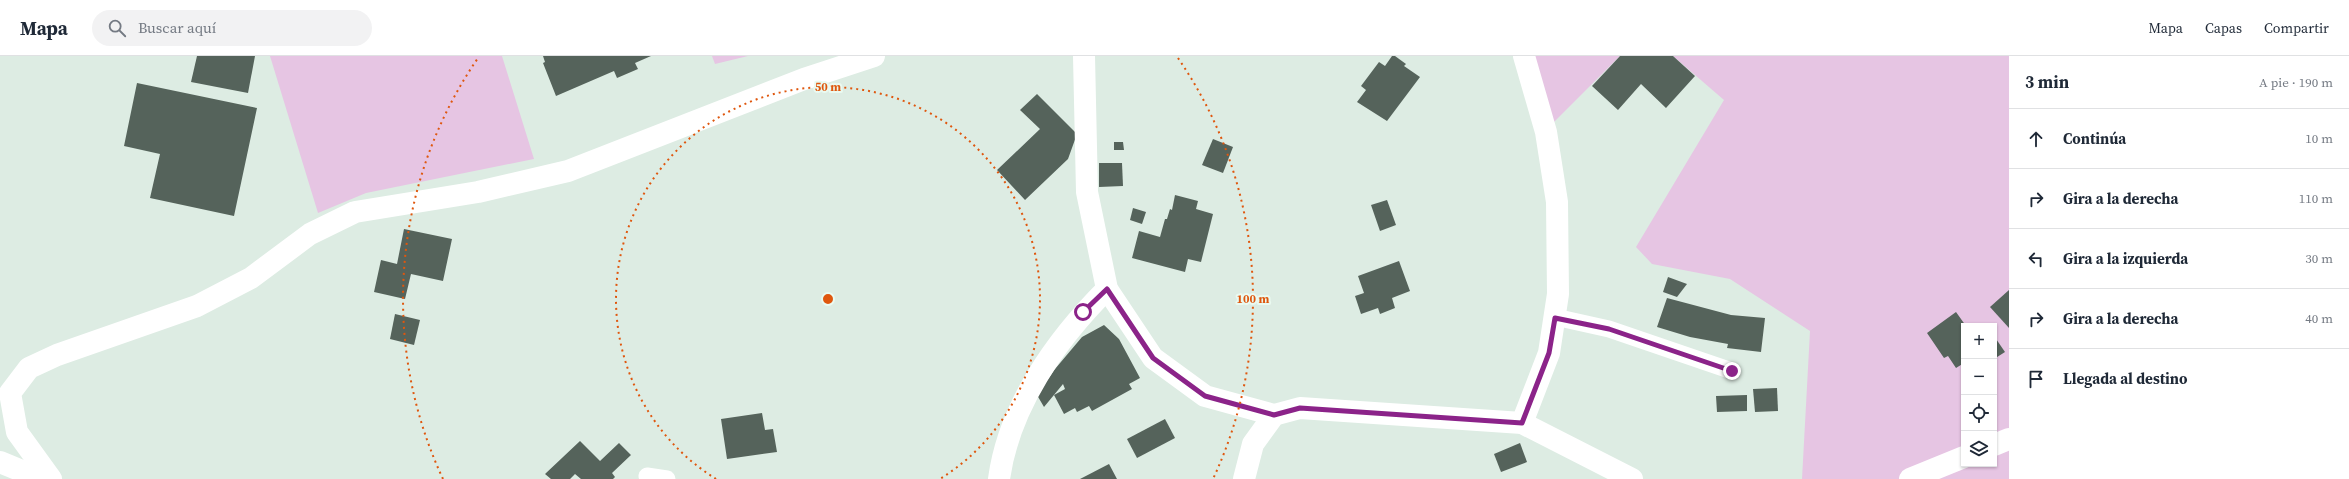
<!DOCTYPE html>
<html lang="es">
<head>
<meta charset="utf-8">
<style>
  :root { --surface:#fff; --page:#f2f2f3; --text:#1f2937; --muted:#747a83; --line:#e0e1e3 }
  body { margin:0; font-family:"Source Serif 4",serif; background:var(--page); color:var(--text) }
  .controls { position:absolute; right:12px; bottom:12px; display:grid; overflow:hidden; border-radius:0px; box-shadow:0 1px 3px #0004 }
  .controls button { width:36px; height:36px; display:grid; place-items:center; padding:0; border:0; border-bottom:1px solid var(--line); background:var(--surface); color:var(--text); font:20px sans-serif }
  .stop { position:absolute; width:12px; height:12px; margin:-9px; border:3px solid #8b2389; border-radius:50%; background:#fff }
  .stop.end { background:#8b2389; border-color:#fff; box-shadow:0 1px 4px #0008 }
  .list { margin:0; padding:0; list-style:none }
  h2 { display:flex; justify-content:space-between; align-items:center; height:52px; margin:0; padding:0 16px; font-size:17px }
  h2 small { font-size:13px; font-weight:400; color:var(--muted) }
  .list li { display:grid; grid-template-columns:26px 1fr auto; gap:12px; align-items:center; box-sizing:border-box; height:60px; padding:0 16px; border-top:1px solid var(--line) }
  .list b { display:block; font-size:15px; white-space:nowrap }
  .list em { font-size:13px; font-style:normal; color:var(--muted) }
  .icon { flex:none; width:22px; height:22px; fill:none; stroke:currentColor; stroke-width:2; stroke-linecap:round; stroke-linejoin:round }
  .map { position:relative; flex:none; width:2009px; height:423px; overflow:hidden }
  header { display:flex; align-items:center; gap:24px; box-sizing:border-box; height:56px; padding:0 20px; background:var(--surface); border-bottom:1px solid var(--line) }
  header strong { font-size:19px }
  nav { display:flex; gap:22px; margin-inline-start:auto; font-size:14px }
  .search { width:280px; height:36px; background:var(--page); display:flex; align-items:center; gap:10px; box-sizing:border-box; padding:0 14px; border-radius:22px; color:var(--muted); font-size:15px }
  main { display:flex }
  aside { flex:1; background:var(--surface) }
  .map>svg:first-child { display:block }
  .green { fill:#e6c5e3; fill-rule:evenodd }
  .building { fill:#55635b }
  .lines { fill:none; stroke-linecap:round; stroke-linejoin:round }
  .service { stroke:#fff; stroke-width:17 }
  .minor { stroke:#fff; stroke-width:22 }
  .route { stroke:#8b2389; stroke-width:5 }
  .ring { fill:none; stroke:#df570e; stroke-width:2; stroke-dasharray:2 4 }
  .centre { fill:#df570e; stroke:#eafaf1; stroke-width:2 }
  .ring-label { font-size:12px; text-anchor:middle; font-weight:bold; fill:#df570e; stroke:#eafaf1; stroke-width:4; stroke-linejoin:round; paint-order:stroke }
</style>
</head>
<body>
<header>
<strong>Mapa</strong>
<div class="search"><svg class="icon" aria-label="search" viewBox="0 0 24 24"><circle cx="10" cy="10" r="6"/><path d="M15 15l6 6"/></svg>Buscar aquí</div>
<nav><a>Mapa</a><a>Capas</a><a>Compartir</a></nav>
</header>
<main>
<div class="map">
<svg width="2009" height="423" viewBox="0 0 2009 423">
  <rect width="100%" height="100%" fill="#ddece3"/>
  <g class="green">
    <path d="M270 0H502L534 103 366 137 318 157Z"/>
    <path d="M712 0H748L715 8Z"/>
    <path d="M1531 0H1620L1552 68Z"/>
    <path d="M1673 0H2009V423H1802L1810 275 1730 223 1652 208 1636 191 1724 44ZM1964 270H1994V408H1964Z"/>
  </g>
  <g class="building">
    <path d="M197 0H255L248 37 191 26Z"/>
    <path d="M543 0H651L635 7 638 13 617 22 614 15 556 40 543 7 545 6Z"/>
    <path d="M1392 0H1395L1406 8 1404 10 1420 21 1387 65 1357 46 1366 34 1361 30 1379 6 1385 10Z"/>
    <path d="M1620 0H1673L1695 20 1666 52 1641 28 1618 54 1592 30Z"/>
    <path d="M137 27 257 52 234 160 150 142 160 98 124 90Z"/>
    <path d="M1037 38 1077 78 1068 103 1025 144 997 114 1040 73 1020 54Z"/>
    <path d="M1213 83 1233 91 1223 117 1202 109Z"/>
    <path d="M1114 86H1123L1124 94H1114Z"/>
    <path d="M1099 107H1122L1123 130 1099 131Z"/>
    <path d="M1175 139 1198 145 1196 153 1213 158 1201 206 1188 203 1185 216 1132 202 1139 175 1160 181 1165 163H1167L1170 153 1172 154Z"/>
    <path d="M1387 144 1396 169 1380 175 1371 149Z"/>
    <path d="M1133 152 1146 156 1142 168 1130 164Z"/>
    <path d="M404 173 452 183 443 225 411 218 405 243 374 236 381 204 397 208Z"/>
    <path d="M1399 205 1410 235 1392 242 1395 252 1380 258 1378 252 1361 258 1355 240 1364 237 1358 220Z"/>
    <path d="M1668 221 1687 228 1677 241 1663 236Z"/>
    <path d="M2009 234V272L1990 251Z"/>
    <path d="M1667 242 1731 259 1765 262 1761 296 1727 292 1728 288 1690 281 1657 271Z"/>
    <path d="M1956 256 1966 270H1964V307L1956 312 1948 300 1944 302 1927 277Z"/>
    <path d="M395 258 420 264 414 289 390 283Z"/>
    <path d="M1104 269 1119 283 1140 322 1129 328 1132 333 1092 355 1089 350 1077 356 1075 352 1064 358 1054 339 1065 333 1063 328 1044 351 1037 339 1055 313 1082 281Z"/>
    <path d="M1994 280 2005 296 1994 303Z"/>
    <path d="M1777 332 1778 355 1755 356 1753 333Z"/>
    <path d="M1747 339V355L1717 356 1716 340Z"/>
    <path d="M762 357 765 374 773 373 777 396 727 403 721 363Z"/>
    <path d="M1165 363 1175 382 1137 402 1127 383Z"/>
    <path d="M580 385 600 405 619 387 631 399 612 417 615 421 613 423H581L575 418 570 423H551L545 418Z"/>
    <path d="M1520 387 1527 406 1501 416 1494 398Z"/>
    <path d="M1109 408 1117 423H1080Z"/>
  </g>
  <g class="lines">
    <g class="service">
      <path d="M1555 261 1609 273 1732 315"/>
      <path d="M647 420 667 423"/>
    </g>
    <g class="minor">
      <path d="M1084 0 1087 136 1107 233 1153 302 1205 340 1274 359"/>
      <path d="M1522 367 1549 297 1558 238 1557 146 1546 76 1524 0"/>
      <path d="M1994 389 2009 383"/>
      <path d="M0 406 41 423"/>
      <path d="M51 423 17 376 10 337 29 312 57 299 197 250 251 222 310 178 355 156 478 136 568 115 804 23 874 0"/>
      <path d="M999 423C1009 350 1056 284 1107 233"/>
      <path d="M1244 423 1253 388 1274 359 1300 352 1522 367 1632 423"/>
      <path d="M1910 423 1964 401"/>
    </g>
  </g>
  <g class="lines">
    <path class="route" d="M1083 256 1107 233 1153 302 1205 340 1274 359 1300 352 1522 367 1549 297 1555 262 1609 273 1732 315"/>
  </g>
  <g class="ring">
    <path d="M716 423A212 212 0 1 1 940 423"/>
    <path d="M443 423A425 425 0 0 1 478 2M1178 2A425 425 0 0 1 1213 423"/>
  </g>
  <circle cx="828" cy="243" r="6" class="centre"/>
  <g class="ring-label">
    <text x="828" y="35">50 m</text>
    <text x="1253" y="247">100 m</text>
  </g>
</svg>
<div class="controls">
<button>+</button>
<button>−</button>
<button><svg class="icon" aria-label="locate" viewBox="0 0 24 24"><circle cx="12" cy="12" r="6"/><path d="M12 2v4M12 18v4M2 12h4M18 12h4"/></svg></button>
<button><svg class="icon" aria-label="layers" viewBox="0 0 24 24"><path d="M12 4l9 5-9 5-9-5zM3 14l9 5 9-5"/></svg></button>
</div>
<div class="stop" style="left:1083px;top:256px"></div>
<div class="stop end" style="left:1732px;top:315px"></div>
</div>
<aside>
<h2>3 min<small>A pie · 190 m</small></h2>
<ul class="list">
<li><svg class="icon" aria-label="ahead" viewBox="0 0 24 24"><path d="M12 20V5M6 11l6-6 6 6"/></svg><div><b>Continúa</b></div><em>10 m</em></li>
<li><svg class="icon" aria-label="right" viewBox="0 0 24 24"><path d="M7 20v-9h11M14 6l5 5-5 5"/></svg><div><b>Gira a la derecha</b></div><em>110 m</em></li>
<li><svg class="icon" aria-label="left" viewBox="0 0 24 24"><path d="M17 20v-9H6M10 6l-5 5 5 5"/></svg><div><b>Gira a la izquierda</b></div><em>30 m</em></li>
<li><svg class="icon" aria-label="right" viewBox="0 0 24 24"><path d="M7 20v-9h11M14 6l5 5-5 5"/></svg><div><b>Gira a la derecha</b></div><em>40 m</em></li>
<li><svg class="icon" aria-label="arrive" viewBox="0 0 24 24"><path d="M6 21V4h12l-3 4 3 4H6"/></svg><div><b>Llegada al destino</b></div></li>
</ul>
</aside>
</main>
</body>
</html>
